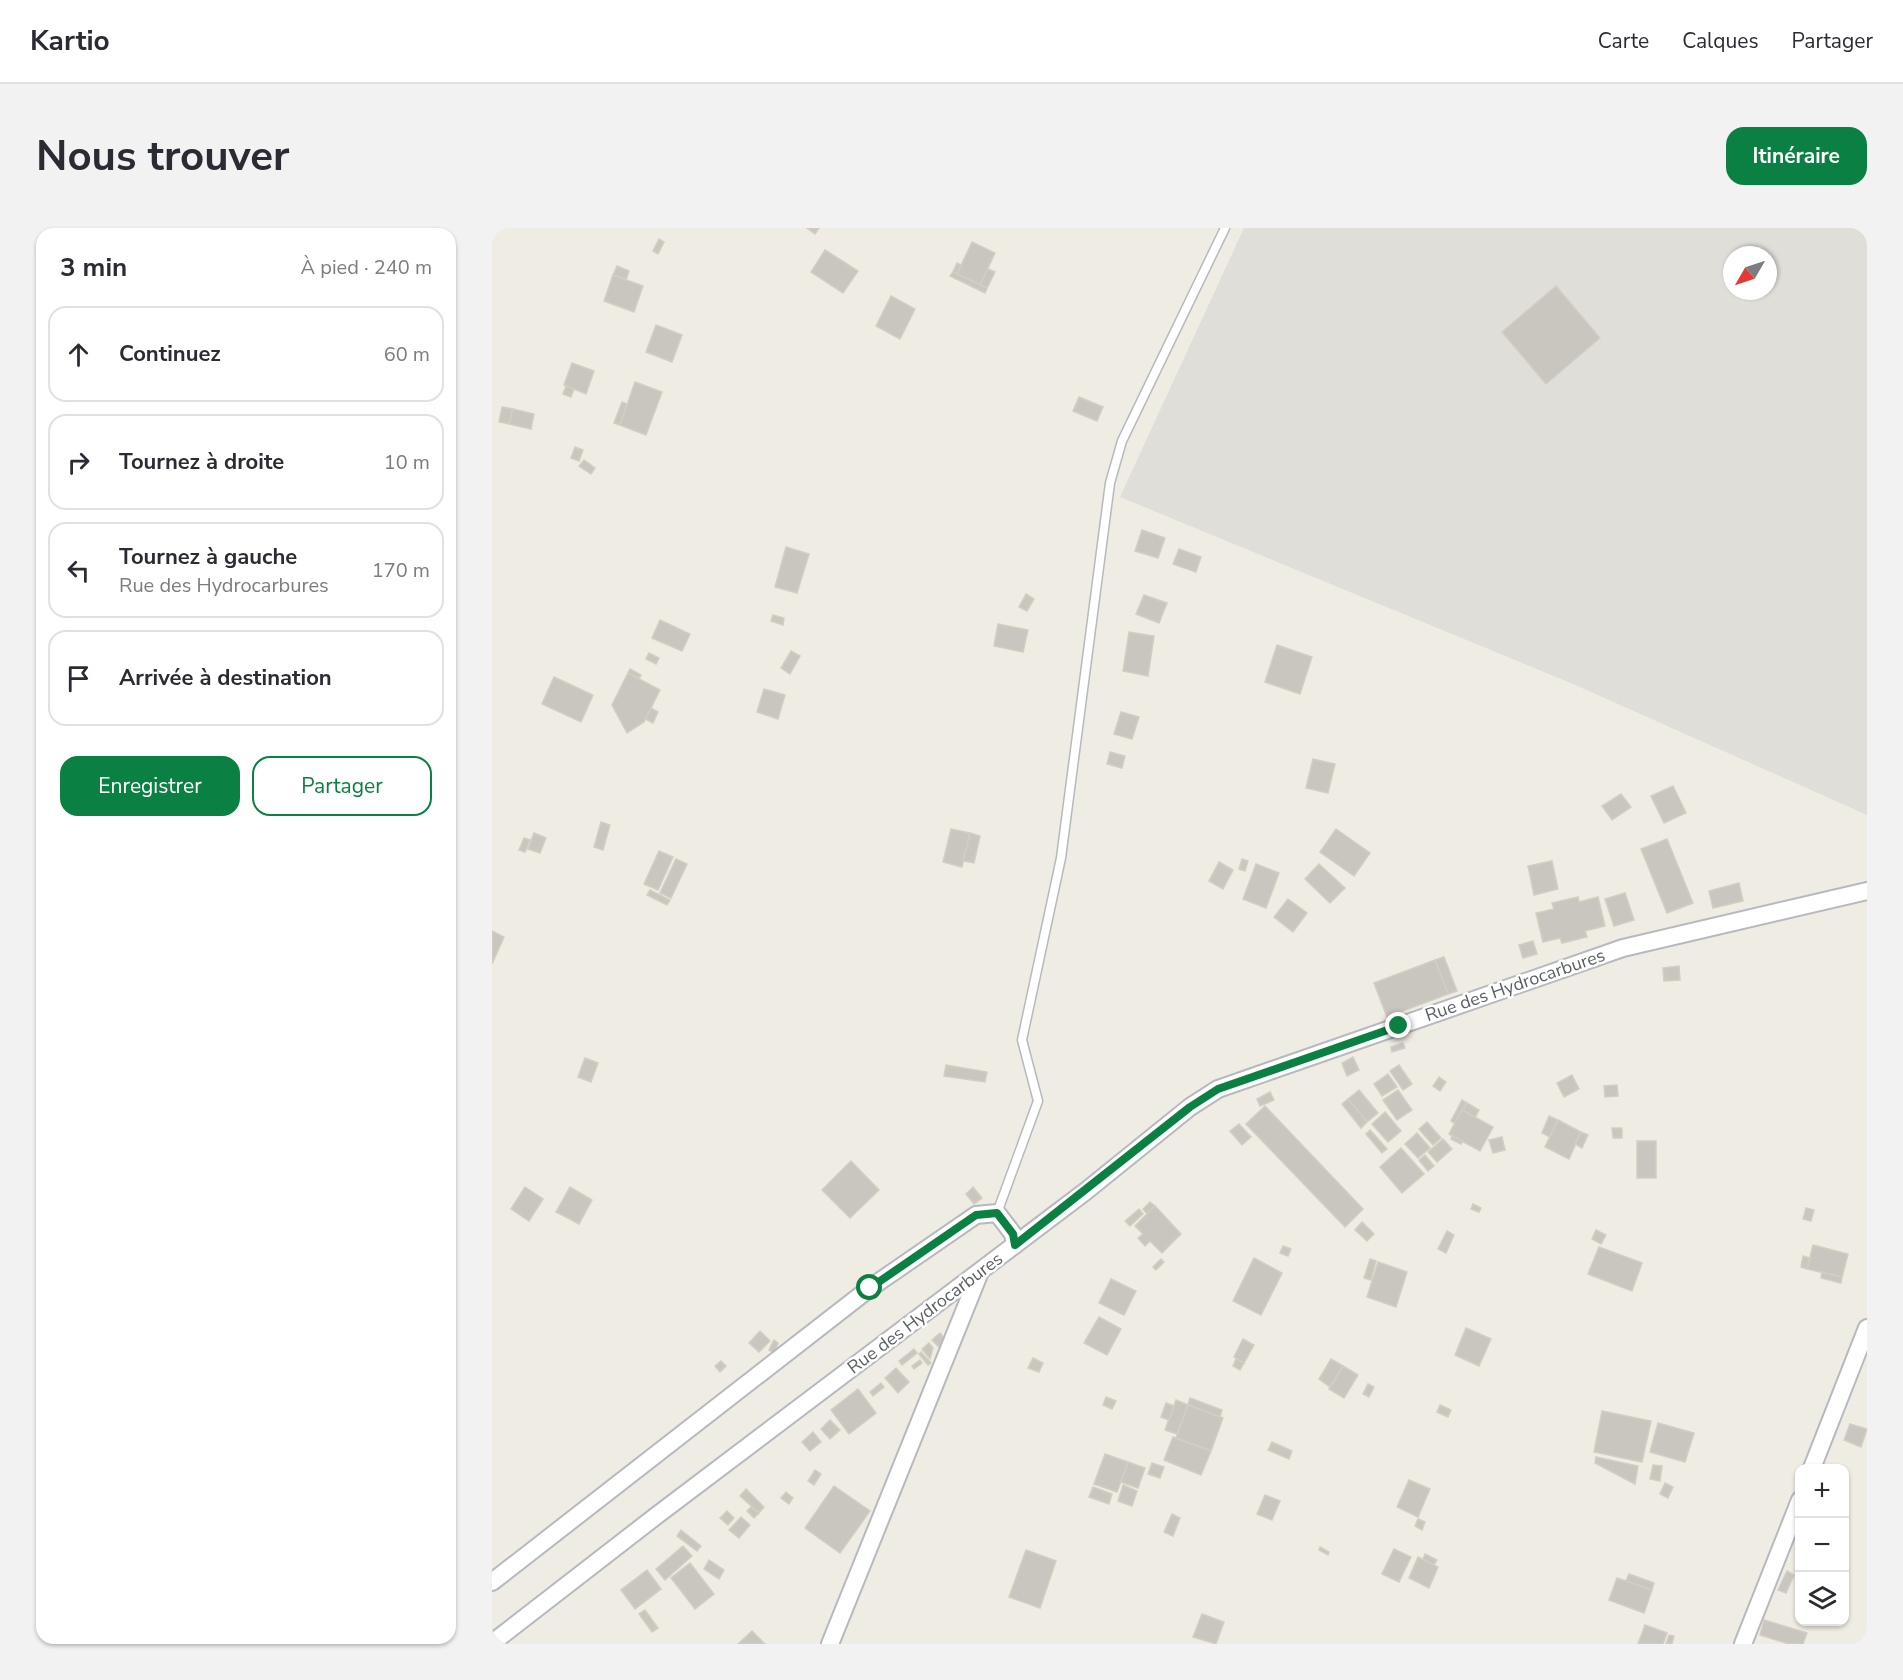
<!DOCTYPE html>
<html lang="fr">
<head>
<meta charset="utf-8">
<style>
  :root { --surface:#fff; --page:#f2f2f3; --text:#2b2b33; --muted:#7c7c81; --line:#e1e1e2; --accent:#0b8043 }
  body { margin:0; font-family:"Nunito Sans",sans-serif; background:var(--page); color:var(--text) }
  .controls { position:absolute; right:18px; bottom:18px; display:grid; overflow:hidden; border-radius:12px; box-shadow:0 2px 4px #0004 }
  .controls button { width:54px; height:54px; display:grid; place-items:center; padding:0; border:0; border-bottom:2px solid var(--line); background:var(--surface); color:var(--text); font:30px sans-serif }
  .compass { position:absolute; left:1231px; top:18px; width:54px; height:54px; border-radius:50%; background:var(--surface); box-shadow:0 2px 4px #0004; rotate:231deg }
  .stop { position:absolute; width:18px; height:18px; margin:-14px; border:4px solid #0b8043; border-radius:50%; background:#fff }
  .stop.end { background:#0b8043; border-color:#fff; box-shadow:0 2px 6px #0008 }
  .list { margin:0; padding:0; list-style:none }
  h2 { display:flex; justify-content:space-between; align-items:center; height:78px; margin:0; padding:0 24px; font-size:26px }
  h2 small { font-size:20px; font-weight:400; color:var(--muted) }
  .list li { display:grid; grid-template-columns:39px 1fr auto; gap:18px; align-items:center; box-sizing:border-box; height:96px; margin:0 12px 12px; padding:0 12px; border:2px solid var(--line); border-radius:18px }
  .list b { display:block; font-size:22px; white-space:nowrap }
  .list p { margin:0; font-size:20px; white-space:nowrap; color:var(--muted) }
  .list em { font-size:20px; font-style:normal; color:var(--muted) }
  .actions { display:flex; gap:12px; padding:18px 24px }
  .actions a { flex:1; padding:14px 0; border:2px solid var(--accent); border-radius:18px; text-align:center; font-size:21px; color:var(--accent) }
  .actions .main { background:var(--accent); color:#fff }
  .icon { flex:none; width:33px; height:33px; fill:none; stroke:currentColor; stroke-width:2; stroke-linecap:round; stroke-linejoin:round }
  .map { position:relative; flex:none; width:1375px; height:1416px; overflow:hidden; border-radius:18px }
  header { display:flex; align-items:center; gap:36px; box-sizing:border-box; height:84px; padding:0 30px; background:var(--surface); border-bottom:2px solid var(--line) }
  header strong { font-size:28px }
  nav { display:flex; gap:33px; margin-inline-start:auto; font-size:21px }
  .intro { display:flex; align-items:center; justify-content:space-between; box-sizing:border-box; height:144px; padding:0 36px }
  h1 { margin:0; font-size:42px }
  .button { padding:15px 27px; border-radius:18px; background:var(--accent); color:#fff; font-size:21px; font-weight:700 }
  main { display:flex; gap:36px; padding:0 36px }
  aside { flex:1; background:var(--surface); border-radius:18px; box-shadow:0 2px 4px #0004 }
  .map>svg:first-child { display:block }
  .industrial { fill:#dfded8; fill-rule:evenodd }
  .building { fill:#c9c6c0; stroke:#d3cec1; stroke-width:1.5 }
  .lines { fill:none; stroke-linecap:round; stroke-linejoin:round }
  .lane-casing { stroke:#b6b9be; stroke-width:11 }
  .street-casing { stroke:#b6b9be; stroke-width:20 }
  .lane { stroke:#fff; stroke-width:8 }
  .street { stroke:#fff; stroke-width:16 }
  .route { stroke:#0b8043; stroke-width:8 }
  .labels { text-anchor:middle; stroke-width:5; stroke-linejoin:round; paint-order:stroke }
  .street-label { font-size:18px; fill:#5b5f64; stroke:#fff }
</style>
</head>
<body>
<header>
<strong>Kartio</strong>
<nav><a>Carte</a><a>Calques</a><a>Partager</a></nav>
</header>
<div class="intro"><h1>Nous trouver</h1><a class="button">Itinéraire</a></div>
<main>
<aside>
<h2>3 min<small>À pied · 240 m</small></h2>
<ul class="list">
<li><svg class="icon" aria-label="ahead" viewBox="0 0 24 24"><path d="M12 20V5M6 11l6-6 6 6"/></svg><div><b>Continuez</b></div><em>60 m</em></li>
<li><svg class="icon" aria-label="right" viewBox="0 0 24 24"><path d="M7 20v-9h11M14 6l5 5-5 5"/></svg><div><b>Tournez à droite</b></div><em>10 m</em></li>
<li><svg class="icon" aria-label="left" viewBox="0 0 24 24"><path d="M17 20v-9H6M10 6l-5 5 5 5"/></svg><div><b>Tournez à gauche</b><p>Rue des Hydrocarbures</p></div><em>170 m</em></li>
<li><svg class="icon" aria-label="arrive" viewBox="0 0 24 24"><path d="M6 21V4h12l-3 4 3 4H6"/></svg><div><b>Arrivée à destination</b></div></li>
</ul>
<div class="actions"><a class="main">Enregistrer</a><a>Partager</a></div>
</aside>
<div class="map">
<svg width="1375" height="1416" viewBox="0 0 1375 1416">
  <rect width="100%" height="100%" fill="#efece3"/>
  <path class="industrial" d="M752 0H1375V587L1081 456 628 269ZM1240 27H1276V63H1240Z"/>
  <g class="building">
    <path d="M315 0H327L323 6Z"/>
    <path d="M167 11 172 14 166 26 161 23Z"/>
    <path d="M480 14 503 25 488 57 465 46Z"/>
    <path d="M333 22 366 43 351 65 319 44Z"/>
    <path d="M465 35 469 37 465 46 461 44Z"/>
    <path d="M125 38 137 43 134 52 121 47Z"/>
    <path d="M496 41 503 44 495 60 488 57Z"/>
    <path d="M461 44 495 60 493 65 458 48Z"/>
    <path d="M121 47 151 58 142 84 112 73Z"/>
    <path d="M1064 58 1108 110 1054 156 1010 104Z"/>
    <path d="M399 68 423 81 408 111 384 98Z"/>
    <path d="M164 97 190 107 180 134 154 124Z"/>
    <path d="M80 135 102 143 94 166 72 157Z"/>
    <path d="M143 154 170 164 154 207 128 197Z"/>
    <path d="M74 158 82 161 79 169 71 166Z"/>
    <path d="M587 169 611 179 605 193 581 183Z"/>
    <path d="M130 174 135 176 128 197 122 195Z"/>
    <path d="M10 179 21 181 17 196 7 194Z"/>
    <path d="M21 181 42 186 39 201 17 196Z"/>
    <path d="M83 219 91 222 87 233 79 230Z"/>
    <path d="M92 232 103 240 99 246 87 238Z"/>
    <path d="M650 302 673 310 666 330 643 323Z"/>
    <path d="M294 319 317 326 305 365 283 359Z"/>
    <path d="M687 321 709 329 704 344 681 336Z"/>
    <path d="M534 366 542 371 535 383 527 379Z"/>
    <path d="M652 367 675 375 667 395 644 386Z"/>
    <path d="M281 387 292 390 291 397 279 393Z"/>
    <path d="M168 392 198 406 190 423 160 410Z"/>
    <path d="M506 396 536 402 531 424 502 418Z"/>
    <path d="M637 404 662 408 656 448 631 443Z"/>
    <path d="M785 417 820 429 808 466 773 454Z"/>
    <path d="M299 423 308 428 298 446 289 440Z"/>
    <path d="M157 425 167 430 164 436 154 431Z"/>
    <path d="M138 441 149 447 147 451 136 445Z"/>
    <path d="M136 445 168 462 152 494 135 505 120 477Z"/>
    <path d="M62 449 101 467 89 494 50 476Z"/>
    <path d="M272 461 293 467 286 491 265 484Z"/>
    <path d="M159 480 166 484 161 495 153 491Z"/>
    <path d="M629 484 647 489 640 511 622 506Z"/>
    <path d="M618 524 633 528 630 540 615 536Z"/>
    <path d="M821 531 843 536 836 565 814 560Z"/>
    <path d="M1181 558 1194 585 1172 595 1159 568Z"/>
    <path d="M1129 566 1139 579 1120 592 1110 578Z"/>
    <path d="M109 594 118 597 111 622 102 619Z"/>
    <path d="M459 601 478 605 470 639 451 634Z"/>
    <path d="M844 601 878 625 862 648 828 624Z"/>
    <path d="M42 605 54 610 48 625 36 621Z"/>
    <path d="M478 605 488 608 482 635 471 633Z"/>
    <path d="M32 610 38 612 33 624 27 622Z"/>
    <path d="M1175 611 1201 675 1175 685 1149 621Z"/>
    <path d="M167 623 181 629 166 662 152 656Z"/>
    <path d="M184 631 195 636 179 670 168 665Z"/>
    <path d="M750 631 756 633 753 643 747 641Z"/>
    <path d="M1060 633 1066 661 1042 667 1036 638Z"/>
    <path d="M727 634 741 642 731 661 717 653Z"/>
    <path d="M764 636 787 645 774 680 751 671Z"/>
    <path d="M827 636 853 660 838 675 813 651Z"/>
    <path d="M1247 655 1251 673 1221 680 1217 663Z"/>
    <path d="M158 662 178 672 175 677 155 667Z"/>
    <path d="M1133 665 1142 692 1122 698 1113 671Z"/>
    <path d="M1086 669 1087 674 1106 669 1113 698 1093 703 1095 709 1070 715 1068 710 1051 714 1044 685 1062 681 1060 675Z"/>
    <path d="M796 671 815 685 801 704 782 689Z"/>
    <path d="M0 703 12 709 0 736Z"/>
    <path d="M1041 713 1045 726 1031 730 1027 717Z"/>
    <path d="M952 729 965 763 956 766 943 732Z"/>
    <path d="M943 732 956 766 895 789 882 755Z"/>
    <path d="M1187 738 1188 752 1172 753 1171 740Z"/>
    <path d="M911 815 913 820 900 824 899 819Z"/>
    <path d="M861 829 867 842 855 848 850 835Z"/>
    <path d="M93 830 106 835 99 854 86 849Z"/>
    <path d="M454 837 495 844 493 854 452 848Z"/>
    <path d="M907 837 920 856 911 862 898 843Z"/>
    <path d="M896 846 905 859 890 868 882 856Z"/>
    <path d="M1080 847 1087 861 1072 869 1065 855Z"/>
    <path d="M947 849 954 854 948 863 941 858Z"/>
    <path d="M1125 857 1126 868 1113 869 1112 858Z"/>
    <path d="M867 862 886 885 875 894 856 871Z"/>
    <path d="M906 862 920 882 905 892 891 872Z"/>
    <path d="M778 864 782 872 768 878 765 871Z"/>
    <path d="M856 871 875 894 869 900 850 876Z"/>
    <path d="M970 872 975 875 963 896 959 893Z"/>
    <path d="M975 875 987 882 983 890 970 882Z"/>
    <path d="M773 878 871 981 853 999 754 896Z"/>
    <path d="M970 882 1001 899 988 923 957 906Z"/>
    <path d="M893 884 909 903 896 914 880 896Z"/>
    <path d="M1057 888 1066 892 1058 909 1050 905Z"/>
    <path d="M1066 892 1089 904 1077 931 1053 919Z"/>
    <path d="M935 894 949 910 941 917 927 901Z"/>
    <path d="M747 896 759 909 750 917 738 903Z"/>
    <path d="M1120 900H1130V910H1121Z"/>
    <path d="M878 902 895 921 890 925 874 906Z"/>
    <path d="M1089 904 1096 907 1090 920 1083 916Z"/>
    <path d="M925 905 938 920 926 930 913 916Z"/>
    <path d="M960 908 971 913 969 916 959 911Z"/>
    <path d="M1010 909 1013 922 1001 925 997 912Z"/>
    <path d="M951 911 960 921 945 934 936 924Z"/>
    <rect x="1145" y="913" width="19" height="37"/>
    <path d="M909 920 932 946 910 965 888 939Z"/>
    <path d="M933 927 942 938 936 943 927 932Z"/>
    <path d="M359 933 387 962 358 990 330 962Z"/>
    <path d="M33 959 51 971 37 993 19 981Z"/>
    <path d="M78 959 100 972 87 996 64 984Z"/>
    <path d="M481 959 490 970 482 976 474 966Z"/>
    <path d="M658 974 663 978 655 986 651 981Z"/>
    <path d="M981 976 989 980 987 984 979 981Z"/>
    <path d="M663 978 689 1006 670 1025 658 1013 653 1018 646 1010 651 1006 643 998Z"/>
    <path d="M1314 980 1322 982 1319 993 1311 991Z"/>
    <path d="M647 981 651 986 638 998 633 993Z"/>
    <path d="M870 994 882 1006 875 1013 863 1002Z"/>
    <path d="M1104 1002 1114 1007 1109 1016 1100 1011Z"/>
    <path d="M955 1003 962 1007 954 1025 946 1021Z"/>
    <path d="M1321 1017 1356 1026 1350 1049 1315 1041Z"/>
    <path d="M791 1018 799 1021 796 1028 788 1025Z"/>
    <path d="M1107 1019 1150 1035 1140 1063 1096 1046Z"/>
    <path d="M1311 1028 1318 1030 1315 1041 1309 1039Z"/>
    <path d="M762 1030 790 1045 769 1087 741 1073Z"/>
    <path d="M669 1031 672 1034 664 1042 661 1039Z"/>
    <path d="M878 1031 884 1033 879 1052 872 1050Z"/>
    <path d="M886 1034 915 1044 904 1079 875 1069Z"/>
    <path d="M1330 1044 1350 1049 1349 1055 1329 1050Z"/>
    <path d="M619 1051 644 1063 632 1087 607 1075Z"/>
    <path d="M607 1089 629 1101 615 1127 592 1115Z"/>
    <path d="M974 1100 999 1111 987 1138 963 1127Z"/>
    <path d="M268 1103 278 1113 267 1124 257 1115Z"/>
    <path d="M448 1105 454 1113 447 1119 440 1112Z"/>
    <path d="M751 1111 762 1117 752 1135 742 1129Z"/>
    <path d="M282 1112 286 1115 282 1125 277 1122Z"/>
    <path d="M437 1115 441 1120 438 1131 430 1121Z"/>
    <path d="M422 1121 425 1125 410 1137 407 1133Z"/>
    <path d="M429 1124 439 1135 436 1137 427 1126Z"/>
    <path d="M541 1130 551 1135 547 1144 536 1140Z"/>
    <path d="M744 1131 752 1135 748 1142 741 1138Z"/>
    <path d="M839 1131 851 1138 838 1159 827 1151Z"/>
    <path d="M428 1132 430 1135 422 1141 420 1138Z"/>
    <path d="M229 1133 234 1138 228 1144 223 1138Z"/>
    <path d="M851 1138 866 1147 852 1170 837 1161Z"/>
    <path d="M404 1140 417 1154 406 1165 393 1150Z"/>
    <path d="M389 1155 392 1159 381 1168 378 1164Z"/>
    <path d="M876 1156 882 1159 877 1169 871 1166Z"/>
    <path d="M366 1161 384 1185 357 1206 339 1182Z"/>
    <path d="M614 1169 624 1173 620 1181 611 1177Z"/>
    <path d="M698 1170 730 1182 728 1189 696 1177Z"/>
    <path d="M684 1172 696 1177 685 1206 673 1202Z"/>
    <path d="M674 1175 682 1178 677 1192 669 1189Z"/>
    <path d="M696 1177 731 1190 719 1223 684 1210Z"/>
    <path d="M948 1177 959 1182 956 1189 945 1184Z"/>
    <path d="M1110 1183 1159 1193 1150 1234 1102 1224Z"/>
    <path d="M338 1192 348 1202 338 1211 329 1201Z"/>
    <path d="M1166 1195 1202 1205 1193 1234 1158 1224Z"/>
    <path d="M1358 1196 1375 1201 1369 1219 1352 1212Z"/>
    <path d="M321 1204 329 1214 318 1223 310 1214Z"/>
    <path d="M681 1209 719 1223 709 1247 672 1232Z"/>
    <path d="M780 1214 800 1223 797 1231 776 1222Z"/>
    <path d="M613 1226 636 1234 625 1264 602 1256Z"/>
    <path d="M1104 1229 1146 1238 1143 1256 1103 1235Z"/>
    <path d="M636 1234 653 1240 646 1260 629 1254Z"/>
    <path d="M660 1235 672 1239 668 1250 656 1246Z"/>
    <path d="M1161 1237 1170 1238 1168 1253 1158 1251Z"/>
    <path d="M323 1242 329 1246 322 1257 316 1253Z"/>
    <path d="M917 1252 938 1261 926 1289 905 1279Z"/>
    <path d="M1173 1255 1181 1259 1176 1270 1168 1266Z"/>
    <path d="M631 1257 645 1263 640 1278 626 1273Z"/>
    <path d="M342 1258 378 1283 348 1325 313 1300Z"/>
    <path d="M601 1259 620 1266 617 1276 597 1269Z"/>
    <path d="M254 1261 272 1279 267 1285 248 1268Z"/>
    <path d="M294 1264 301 1270 297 1276 289 1270Z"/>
    <path d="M773 1267 788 1273 780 1292 765 1286Z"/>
    <path d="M259 1279 267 1285 262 1290 255 1283Z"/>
    <path d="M235 1283 242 1290 236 1297 228 1290Z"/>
    <path d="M680 1286 688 1290 681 1308 672 1304Z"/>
    <path d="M249 1289 258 1297 247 1310 237 1302Z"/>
    <path d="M926 1291 933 1294 930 1302 923 1298Z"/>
    <path d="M189 1302 209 1318 205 1323 185 1308Z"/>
    <path d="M191 1318 200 1328 173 1352 164 1341Z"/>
    <path d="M828 1319 837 1324 836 1327 827 1322Z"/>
    <path d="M902 1321 919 1329 907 1354 890 1346Z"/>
    <path d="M534 1322 564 1333 548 1380 517 1369Z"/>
    <path d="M933 1326 945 1332 942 1337 931 1331Z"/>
    <path d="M926 1329 946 1339 937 1360 917 1350Z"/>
    <path d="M217 1332 232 1342 227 1351 212 1341Z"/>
    <path d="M198 1335 222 1366 203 1381 179 1350Z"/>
    <path d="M155 1342 169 1361 143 1381 129 1362Z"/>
    <path d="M1295 1343 1302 1347 1294 1365 1286 1362Z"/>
    <path d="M1137 1346 1162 1355 1160 1362 1134 1353Z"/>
    <path d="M1125 1350 1160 1362 1152 1385 1117 1372Z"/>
    <path d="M153 1382 166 1400 160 1404 147 1386Z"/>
    <path d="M710 1386 732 1394 724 1416 701 1409Z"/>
    <path d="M1272 1392 1315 1405 1311 1416H1297L1268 1407Z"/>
    <path d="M1153 1397 1175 1405 1171 1416H1146Z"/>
    <path d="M260 1403 273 1416H246Z"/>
    <path d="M1177 1407 1182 1408 1180 1416H1174Z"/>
  </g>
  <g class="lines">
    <defs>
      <path id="lane" d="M505 985 546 873 530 812 569 630 618 255 630 213 733 0"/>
      <g id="street">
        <path d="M1320 1240 1375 1100"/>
        <path d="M0 1354 378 1060 484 987 505 985 521 1006 523 1017"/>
        <path d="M0 1415 164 1288 594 963 698 879 726 861 1131 720 1375 663"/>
        <path d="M338 1416 488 1044"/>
        <path d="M1251 1416 1308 1272"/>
      </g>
    </defs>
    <use href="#lane" class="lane-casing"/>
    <use href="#street" class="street-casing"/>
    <use href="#lane" class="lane"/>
    <use href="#street" class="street"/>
  </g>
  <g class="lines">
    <path class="route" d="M378 1060 484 987 505 985 521 1006 523 1017 698 879 726 861 907 798"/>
  </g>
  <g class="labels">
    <g class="street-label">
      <text transform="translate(1023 757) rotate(-19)" y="6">Rue des Hydrocarbures</text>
      <text transform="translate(433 1085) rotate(-37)" y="6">Rue des Hydrocarbures</text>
    </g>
  </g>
</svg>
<div class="controls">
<button>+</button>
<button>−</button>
<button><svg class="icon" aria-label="layers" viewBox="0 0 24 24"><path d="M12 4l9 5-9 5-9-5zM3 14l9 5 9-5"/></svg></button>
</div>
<svg class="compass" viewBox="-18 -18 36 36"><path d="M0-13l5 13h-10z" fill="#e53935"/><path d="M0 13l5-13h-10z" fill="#7c7c81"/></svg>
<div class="stop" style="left:378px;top:1060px"></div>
<div class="stop end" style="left:907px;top:798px"></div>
</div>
</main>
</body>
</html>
